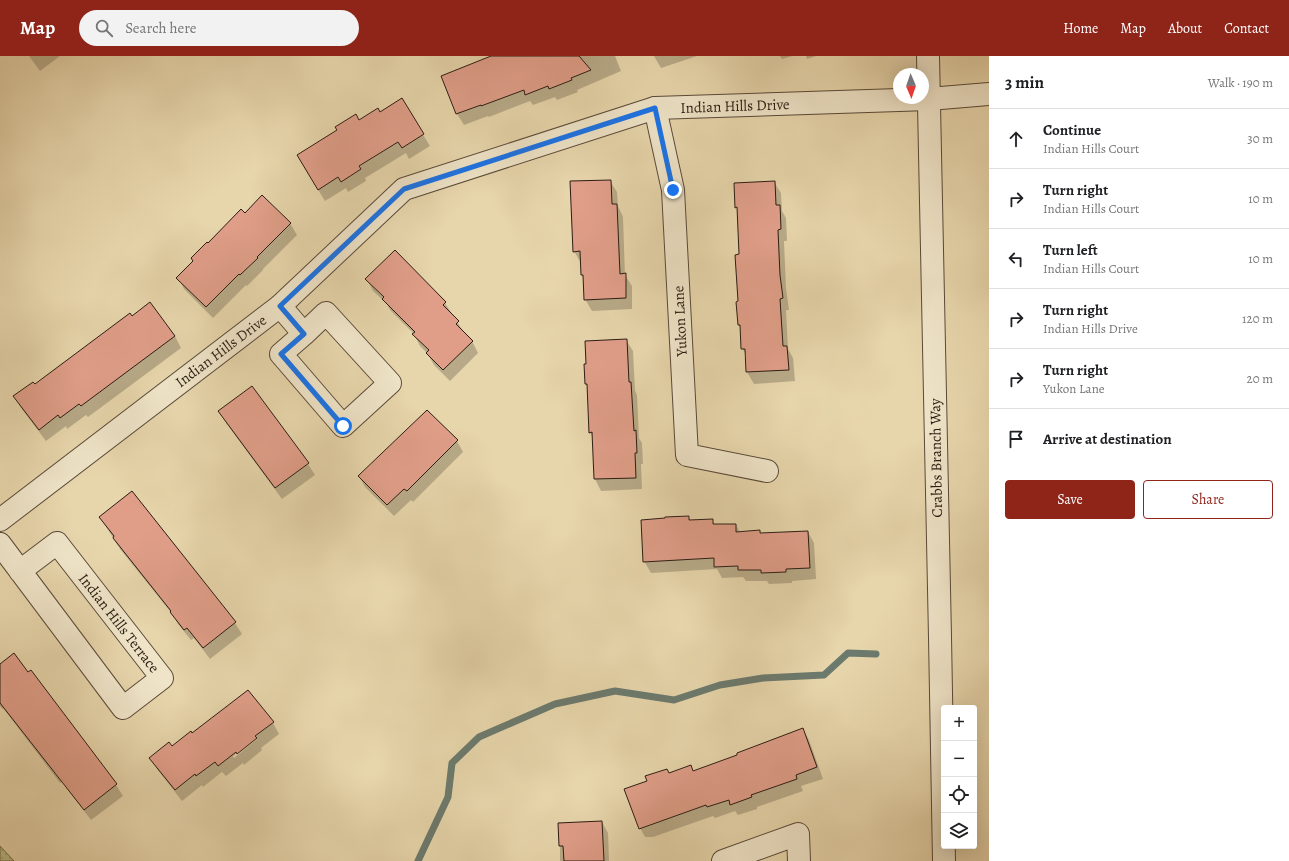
<!DOCTYPE html>
<html lang="en">
<head>
<meta charset="utf-8">
<style>
  :root { --surface:#fff; --page:#f2f2f2; --text:#202124; --muted:#757577; --line:#e0e0e0; --accent:#8f2418 }
  body { margin:0; font-family:Alegreya,serif; background:var(--page); color:var(--text) }
  .controls { position:absolute; right:12px; bottom:12px; display:grid; overflow:hidden; border-radius:4px; box-shadow:0 4px 16px #0002 }
  .controls button { width:36px; height:36px; display:grid; place-items:center; padding:0; border:0; border-bottom:1px solid var(--line); background:var(--surface); color:var(--text); font:20px sans-serif }
  .compass { position:absolute; left:893px; top:12px; width:36px; height:36px; border-radius:50%; background:var(--surface); box-shadow:0 4px 16px #0002; rotate:178deg }
  .stop { position:absolute; width:12px; height:12px; margin:-9px; border:3px solid #1a73e8; border-radius:50%; background:#fff }
  .stop.end { background:#1a73e8; border-color:#fff; box-shadow:0 1px 4px #0008 }
  .list { margin:0; padding:0; list-style:none }
  h2 { display:flex; justify-content:space-between; align-items:center; height:52px; margin:0; padding:0 16px; font-size:17px }
  h2 small { font-size:13px; font-weight:400; color:var(--muted) }
  .list li { display:grid; grid-template-columns:26px 1fr auto; gap:12px; align-items:center; box-sizing:border-box; height:60px; padding:0 16px; border-top:1px solid var(--line) }
  .list b { display:block; font-size:15px; white-space:nowrap }
  .list p { margin:0; font-size:13px; white-space:nowrap; color:var(--muted) }
  .list em { font-size:13px; font-style:normal; color:var(--muted) }
  .actions { display:flex; gap:8px; padding:12px 16px }
  .actions a { flex:1; padding:9px 0; border:1px solid var(--accent); border-radius:4px; text-align:center; font-size:14px; color:var(--accent) }
  .actions .main { background:var(--accent); color:#fff }
  .icon { flex:none; width:22px; height:22px; fill:none; stroke:currentColor; stroke-width:2; stroke-linecap:round; stroke-linejoin:round }
  .map { position:relative; flex:none; width:989px; height:805px; overflow:hidden }
  header { display:flex; align-items:center; gap:24px; box-sizing:border-box; height:56px; padding:0 20px; background:var(--accent); color:#fff }
  header strong { font-size:19px }
  nav { display:flex; gap:22px; margin-inline-start:auto; font-size:14px }
  .search { width:280px; height:36px; background:var(--page); display:flex; align-items:center; gap:10px; box-sizing:border-box; padding:0 14px; border-radius:22px; color:var(--muted); font-size:15px }
  main { display:flex }
  aside { flex:1; background:var(--surface) }
  .map>svg:first-child { display:block }
  .park { fill:url(#park-dots); stroke:#746c4c }
  .shadow { fill:#0003; fill-rule:evenodd }
  .lines { fill:none; stroke-linecap:round; stroke-linejoin:round }
  .stream { stroke:#6c7a6e; stroke-width:7 }
  .building { fill:#e09e89; stroke:#2b1c13 }
  .minor-casing { stroke:#5a4a39; stroke-width:24 }
  .tertiary-casing { stroke:#5a4a39; stroke-width:24 }
  .minor { stroke:#efe4c8; stroke-width:22 }
  .tertiary { stroke:#efe4c8; stroke-width:22 }
  .route { stroke:#1a73e8; stroke-width:5 }
  .labels { text-anchor:middle; stroke-width:3.5; stroke-linejoin:round; paint-order:stroke }
  .street-label { font-size:15px; fill:#2b1c13; stroke:#efe4c8 }
</style>
</head>
<body>
<header>
<strong>Map</strong>
<div class="search"><svg class="icon" aria-label="search" viewBox="0 0 24 24"><circle cx="10" cy="10" r="6"/><path d="M15 15l6 6"/></svg>Search here</div>
<nav><a>Home</a><a>Map</a><a>About</a><a>Contact</a></nav>
</header>
<main>
<div class="map">
<svg width="989" height="805" viewBox="0 0 989 805">
  <defs>
    <pattern id="park-dots" width="8" height="8" patternUnits="userSpaceOnUse"><rect width="8" height="8" fill="#bcbc85"/><path d="M2 2h.1M6 6h.1" fill="none" stroke="#a2a172" stroke-width="1.8" stroke-linecap="round"/></pattern>
  </defs>
  <rect width="100%" height="100%" fill="#e7d5ab"/>
  <filter id="stains"><feTurbulence type="fractalNoise" baseFrequency=".005" numOctaves="4"/><feColorMatrix values="0 0 0 0 .2 0 0 0 0 .09 0 0 0 0 .02 0 0 0 .5 -.17"/></filter>
  <radialGradient id="worn" r=".72"><stop offset=".6" stop-color="#630" stop-opacity="0"/><stop offset="1" stop-color="#630" stop-opacity=".3"/></radialGradient>
  <path class="park" d="M0 790 14 805H0Z"/>
  <g class="shadow">
    <path d="M29 0H60L40 15Z"/>
    <path d="M494 0H615L621 15 577 34 578 36 557 44 555 41 533 49 530 45 489 61 488 60 464 69 457 58 442 20Z"/>
    <path d="M654 0H697L661 12Z"/>
    <path d="M780 0H792L782 3Z"/>
    <path d="M806 0H816L807 3Z"/>
    <path d="M401 43 430 90 409 103 406 97 365 122 366 125 348 136 346 132 325 145 304 111 359 65 380 57Z"/>
    <path d="M610 125 617 136 618 150 623 161 625 219 632 230V253L592 255 585 243 584 224 582 219 581 207 574 195Z"/>
    <path d="M774 126 781 137 782 155 786 162 787 185H784L786 232 789 254H786L788 293 793 302 795 325 754 328 747 316 746 299 742 292 741 273 739 269 740 199 738 155 736 151Z"/>
    <path d="M290 167 297 179 263 213V214L247 230 246 229 213 262 184 233 178 222Z"/>
    <path d="M367 223 445 247 465 278 472 285 478 297 450 325 434 309 427 297 420 290 414 278 390 254 387 248 373 235Z"/>
    <path d="M132 261 175 280 181 292 88 361 86 359 67 373 66 370 46 385 21 352 15 341 35 329Z"/>
    <path d="M626 284 633 295 635 334 637 339 639 382 642 387 643 408H641L642 433 601 435 595 423 593 382 590 376 588 332 586 328Z"/>
    <path d="M252 332 308 408 315 419 282 443 226 367 219 355Z"/>
    <path d="M457 385 463 396 413 446 411 444 394 460 365 431 359 420Z"/>
    <path d="M132 436 235 567 242 578 210 603 194 582 191 584 178 568 173 559 120 493 100 461Z"/>
    <path d="M688 461 690 464H712L715 469H736L740 476 760 478 808 476 814 487 816 523 792 525V527L769 528 767 525H746L743 521 722 522 717 513 651 517 644 505Z"/>
    <path d="M0 609 28 617 31 615 116 729 123 740 91 764 62 726 60 727 3 652 2 653 0 650Z"/>
    <path d="M273 667 279 678 261 692 262 694 244 709 243 707 226 720 222 716 203 731 202 729 182 745 157 713 151 702 172 692 192 679ZM257 681V683L234 702 233 700Z"/>
    <path d="M803 673 809 684 823 723 801 730 803 735 757 751V753L738 759 735 755 715 762 713 760 653 781H645L639 770 669 718 691 711 694 716 739 700Z"/>
    <path d="M602 766 608 777 609 805H560V767Z"/>
  </g>
  <g class="lines">
    <path class="stream" d="M418 805 448 741 452 707 479 681 555 648 615 635 674 644 720 629 763 622 824 619 848 597 876 598"/>
  </g>
  <g class="building">
    <path d="M491 0H579L591 14 571 22 572 24 549 33 548 30 525 39 524 34 481 50V49L456 58 441 20Z"/>
    <path d="M402 42 424 78 402 92 398 86 359 110 361 113 341 126 338 121 318 134 297 99 337 74 335 71 356 58 359 64 378 52 380 56Z"/>
    <path d="M611 124 612 148H617L620 218 626 217V242L584 244 583 219H581L580 195 573 196 570 125Z"/>
    <path d="M775 125 776 149H780L781 173 778 174 780 219 783 242 780 243 783 290H787L789 314 746 316 745 293H741L740 269H738L736 246 738 245 735 199 739 198 737 151 735 152 734 127Z"/>
    <path d="M262 139 291 167 257 201 258 202 240 219 239 218 206 251 176 222 193 205 191 202 207 186 208 187 241 153 245 157Z"/>
    <path d="M395 194 446 246 443 249 459 265 456 268 473 285 443 314 426 297 429 294 412 278 415 276 382 243 384 241 365 223Z"/>
    <path d="M150 246 175 280 81 350 79 348 60 362 58 359 39 374 13 340 33 326 35 328 130 257 132 260Z"/>
    <path d="M627 283 629 326H631L634 375 636 374 637 397H635L636 422 594 423 592 376 589 377 587 328H585L584 308H586L585 285Z"/>
    <path d="M252 330 309 407 275 432 218 355Z"/>
    <path d="M427 354 458 384 407 435 404 433 387 449 358 420Z"/>
    <path d="M132 435 236 566 203 592 187 572 184 574 170 556 171 555 113 482 114 480 99 461Z"/>
    <path d="M689 460V464L713 463V468H736V476L760 474V477L808 475 810 512 786 513V516L761 517V514H738V510L714 511V502L643 506 641 464 665 462V461Z"/>
    <path d="M14 597 28 616 31 614 117 728 84 754 0 647V608Z"/>
    <path d="M248 634 274 666 255 680 257 682 237 698 236 696 218 710 215 706 196 720 195 718 175 734 149 702 169 686 172 690 191 675 192 677Z"/>
    <path d="M803 672 817 711 796 719 797 723 751 739 752 741 730 749 729 744 707 751 706 749 639 773 624 733 647 725 645 720 667 713 669 717 691 709 693 715 737 699V697Z"/>
    <path d="M602 765 604 805H564L563 790H559L558 767Z"/>
  </g>
  <g class="lines">
    <defs>
      <g id="minor">
        <path d="M655 52 673 134 687 399 767 415"/>
        <path d="M280 250 304 278 281 298 343 370 390 327 326 257 304 278"/>
        <path d="M0 464 280 250 404 133 655 52 929 43 989 38"/>
        <path d="M0 488 123 652 162 622 57 487 20 515"/>
        <path d="M723 805 798 778 799 805"/>
      </g>
      <path id="tertiary" d="M928 0 940 581 944 805"/>
    </defs>
    <use href="#minor" class="minor-casing"/>
    <use href="#tertiary" class="tertiary-casing"/>
    <use href="#minor" class="minor"/>
    <use href="#tertiary" class="tertiary"/>
  </g>
  <g class="lines">
    <path class="route" d="M343 370 281 298 304 278 280 250 404 133 655 52 673 134"/>
  </g>
  <g class="labels">
    <g class="street-label">
      <text transform="translate(735 50) rotate(-2)" y="5">Indian Hills Drive</text>
      <text transform="translate(680 265) rotate(-93)" y="5">Yukon Lane</text>
      <text transform="translate(221 295) rotate(-37)" y="5">Indian Hills Drive</text>
      <text transform="translate(936 402) rotate(-91)" y="5">Crabbs Branch Way</text>
      <text transform="translate(119 567) rotate(52)" y="5">Indian Hills Terrace</text>
    </g>
  </g>
  <rect width="100%" height="100%" filter="url(#stains)"/>
  <rect width="100%" height="100%" fill="url(#worn)"/>
</svg>
<div class="controls">
<button>+</button>
<button>−</button>
<button><svg class="icon" aria-label="locate" viewBox="0 0 24 24"><circle cx="12" cy="12" r="6"/><path d="M12 2v4M12 18v4M2 12h4M18 12h4"/></svg></button>
<button><svg class="icon" aria-label="layers" viewBox="0 0 24 24"><path d="M12 4l9 5-9 5-9-5zM3 14l9 5 9-5"/></svg></button>
</div>
<svg class="compass" viewBox="-18 -18 36 36"><path d="M0-13l5 13h-10z" fill="#e53935"/><path d="M0 13l5-13h-10z" fill="#757577"/></svg>
<div class="stop" style="left:343px;top:370px"></div>
<div class="stop end" style="left:673px;top:134px"></div>
</div>
<aside>
<h2>3 min<small>Walk · 190 m</small></h2>
<ul class="list">
<li><svg class="icon" aria-label="ahead" viewBox="0 0 24 24"><path d="M12 20V5M6 11l6-6 6 6"/></svg><div><b>Continue</b><p>Indian Hills Court</p></div><em>30 m</em></li>
<li><svg class="icon" aria-label="right" viewBox="0 0 24 24"><path d="M7 20v-9h11M14 6l5 5-5 5"/></svg><div><b>Turn right</b><p>Indian Hills Court</p></div><em>10 m</em></li>
<li><svg class="icon" aria-label="left" viewBox="0 0 24 24"><path d="M17 20v-9H6M10 6l-5 5 5 5"/></svg><div><b>Turn left</b><p>Indian Hills Court</p></div><em>10 m</em></li>
<li><svg class="icon" aria-label="right" viewBox="0 0 24 24"><path d="M7 20v-9h11M14 6l5 5-5 5"/></svg><div><b>Turn right</b><p>Indian Hills Drive</p></div><em>120 m</em></li>
<li><svg class="icon" aria-label="right" viewBox="0 0 24 24"><path d="M7 20v-9h11M14 6l5 5-5 5"/></svg><div><b>Turn right</b><p>Yukon Lane</p></div><em>20 m</em></li>
<li><svg class="icon" aria-label="arrive" viewBox="0 0 24 24"><path d="M6 21V4h12l-3 4 3 4H6"/></svg><div><b>Arrive at destination</b></div></li>
</ul>
<div class="actions"><a class="main">Save</a><a>Share</a></div>
</aside>
</main>
</body>
</html>
